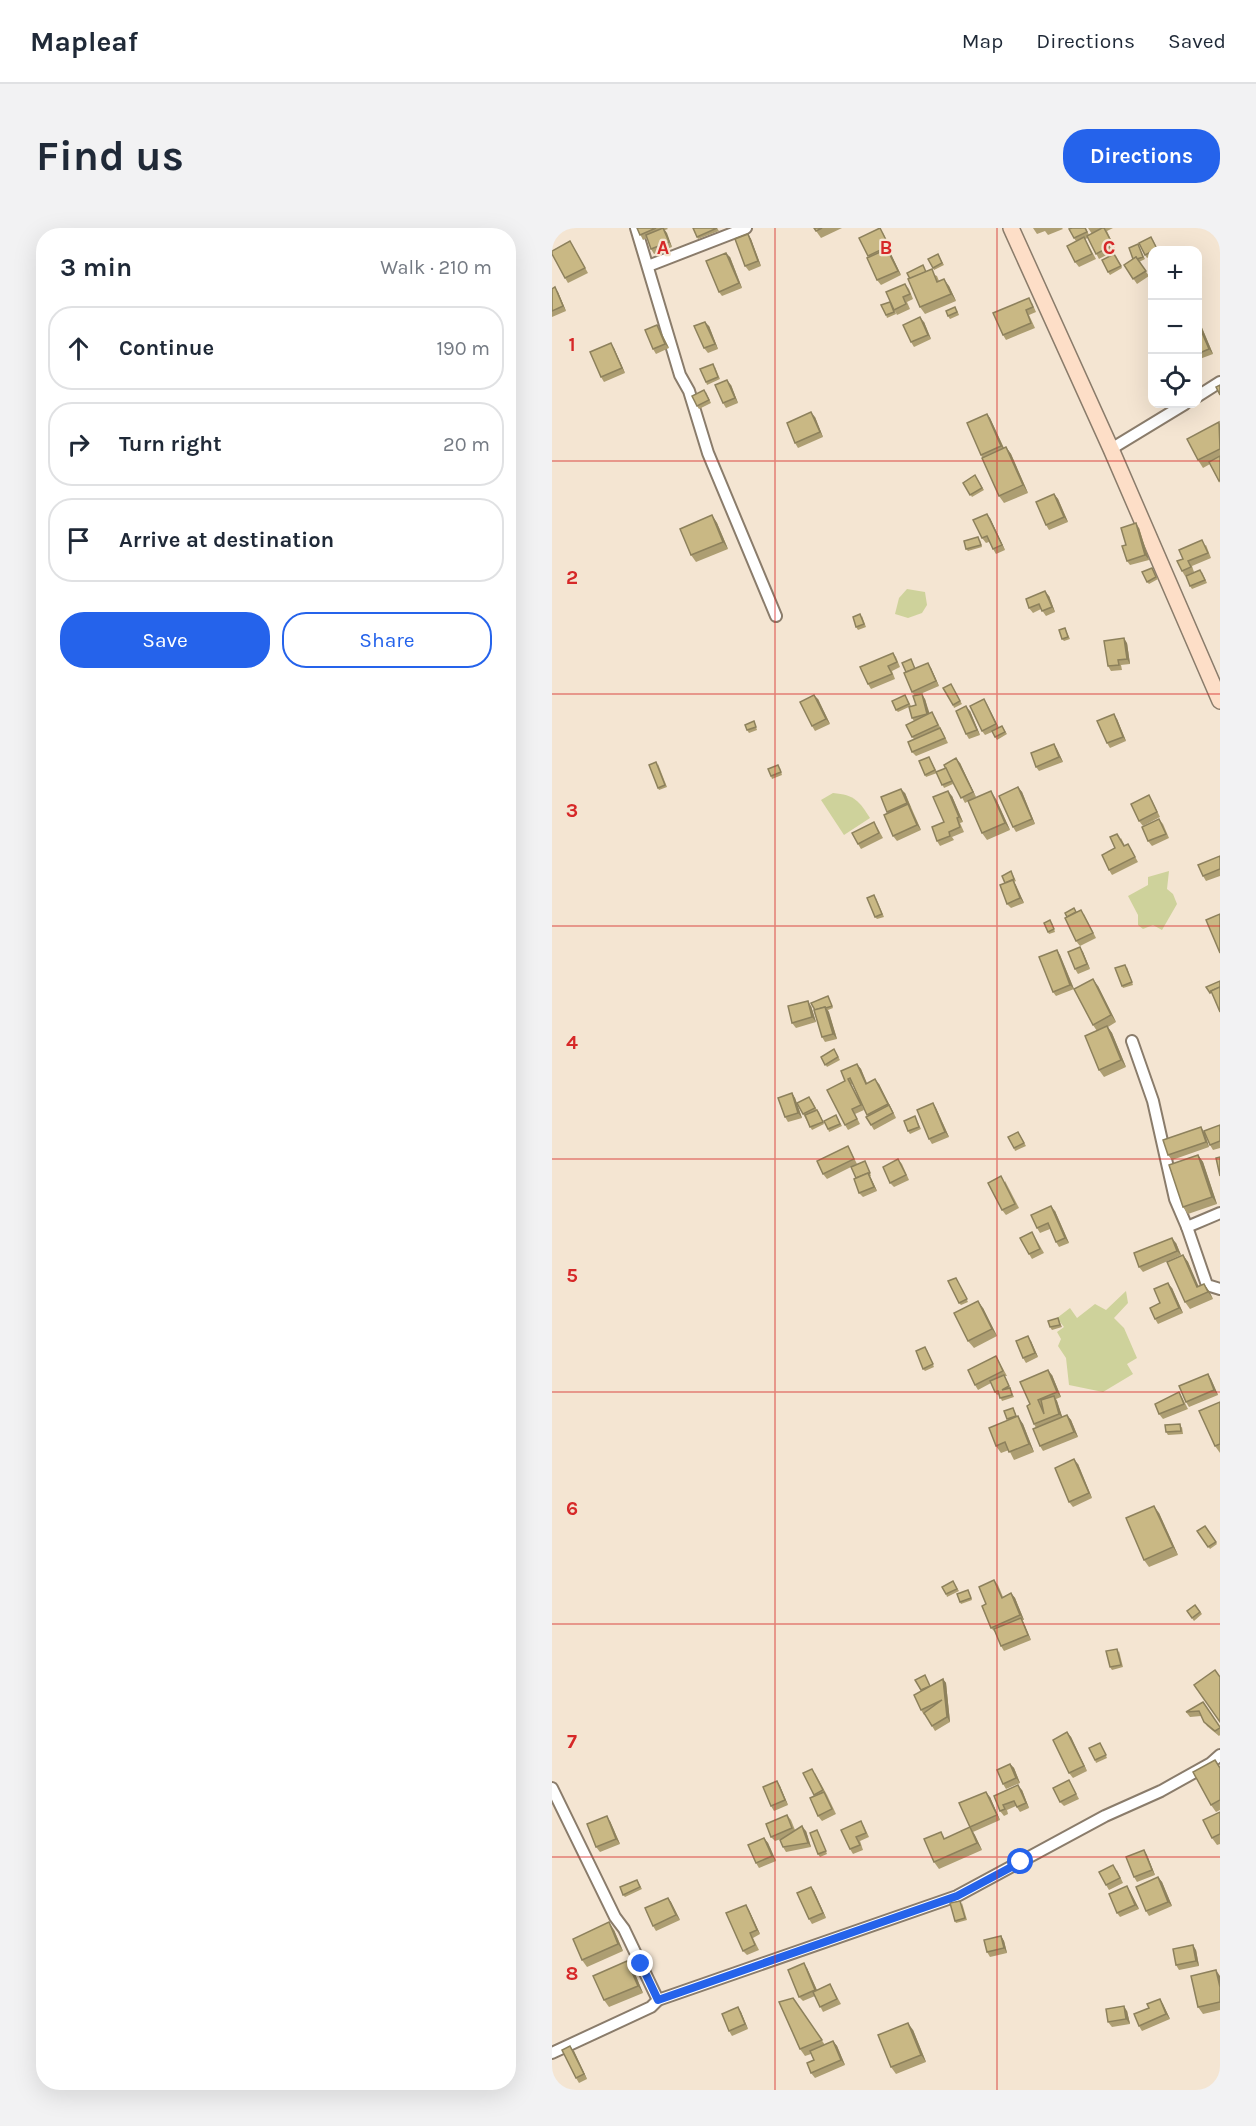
<!DOCTYPE html>
<html lang="en">
<head>
<meta charset="utf-8">
<style>
  :root { --surface:#fff; --page:#f2f2f3; --text:#1f2937; --muted:#747a83; --line:#e0e1e3; --accent:#2563eb }
  body { margin:0; font-family:Karla,sans-serif; background:var(--page); color:var(--text) }
  .controls { position:absolute; right:18px; top:18px; display:grid; overflow:hidden; border-radius:12px; box-shadow:0 6px 24px #0002 }
  .controls button { width:54px; height:54px; display:grid; place-items:center; padding:0; border:0; border-bottom:2px solid var(--line); background:var(--surface); color:var(--text); font:30px sans-serif }
  .stop { position:absolute; width:18px; height:18px; margin:-14px; border:4px solid #2563eb; border-radius:50%; background:#fff }
  .stop.end { background:#2563eb; border-color:#fff; box-shadow:0 2px 6px #0008 }
  .list { margin:0; padding:0; list-style:none }
  h2 { display:flex; justify-content:space-between; align-items:center; height:78px; margin:0; padding:0 24px; font-size:26px }
  h2 small { font-size:20px; font-weight:400; color:var(--muted) }
  .list li { display:grid; grid-template-columns:39px 1fr auto; gap:18px; align-items:center; box-sizing:border-box; height:84px; margin:0 12px 12px; padding:0 12px; border:2px solid var(--line); border-radius:24px }
  .list b { display:block; font-size:22px; white-space:nowrap }
  .list em { font-size:20px; font-style:normal; color:var(--muted) }
  .actions { display:flex; gap:12px; padding:18px 24px }
  .actions a { flex:1; padding:14px 0; border:2px solid var(--accent); border-radius:24px; text-align:center; font-size:21px; color:var(--accent) }
  .actions .main { background:var(--accent); color:#fff }
  .icon { flex:none; width:33px; height:33px; fill:none; stroke:currentColor; stroke-width:2; stroke-linecap:round; stroke-linejoin:round }
  .map { position:relative; flex:none; width:668px; height:1862px; overflow:hidden; border-radius:24px }
  header { display:flex; align-items:center; gap:36px; box-sizing:border-box; height:84px; padding:0 30px; background:var(--surface); border-bottom:2px solid var(--line) }
  header strong { font-size:28px }
  nav { display:flex; gap:33px; margin-inline-start:auto; font-size:21px }
  .intro { display:flex; align-items:center; justify-content:space-between; box-sizing:border-box; height:144px; padding:0 36px }
  h1 { margin:0; font-size:42px }
  .button { padding:15px 27px; border-radius:24px; background:var(--accent); color:#fff; font-size:21px; font-weight:700 }
  main { display:flex; gap:36px; padding:0 36px }
  aside { flex:1; background:var(--surface); border-radius:24px; box-shadow:0 6px 24px #0002 }
  .map>svg:first-child { display:block }
  .water { fill:#ced29b }
  .lines { fill:none; stroke-linecap:round; stroke-linejoin:round }
  .minor-casing { stroke:#8a7c6b; stroke-width:14 }
  .secondary-casing { stroke:#8a7c6b; stroke-width:18 }
  .minor { stroke:#fff; stroke-width:10 }
  .secondary { stroke:#fddec7; stroke-width:15 }
  .wall { fill:#ad9e72 }
  .shaded-wall { fill:#8d815c }
  .building { fill:#c9b884; stroke:#8d815c; stroke-width:1.5 }
  .route { stroke:#2563eb; stroke-width:8 }
  .grid { fill:none; stroke:#d62828; stroke-width:1.5; stroke-opacity:0.55 }
  .grid-label { font-size:20px; text-anchor:middle; font-weight:bold; fill:#d62828; stroke:#f4e5d2; stroke-width:4.5; stroke-linejoin:round; paint-order:stroke }
</style>
</head>
<body>
<header>
<strong>Mapleaf</strong>
<nav><a>Map</a><a>Directions</a><a>Saved</a></nav>
</header>
<div class="intro"><h1>Find us</h1><a class="button">Directions</a></div>
<main>
<aside>
<h2>3 min<small>Walk · 210 m</small></h2>
<ul class="list">
<li><svg class="icon" aria-label="ahead" viewBox="0 0 24 24"><path d="M12 20V5M6 11l6-6 6 6"/></svg><div><b>Continue</b></div><em>190 m</em></li>
<li><svg class="icon" aria-label="right" viewBox="0 0 24 24"><path d="M7 20v-9h11M14 6l5 5-5 5"/></svg><div><b>Turn right</b></div><em>20 m</em></li>
<li><svg class="icon" aria-label="arrive" viewBox="0 0 24 24"><path d="M6 21V4h12l-3 4 3 4H6"/></svg><div><b>Arrive at destination</b></div></li>
</ul>
<div class="actions"><a class="main">Save</a><a>Share</a></div>
</aside>
<div class="map">
<svg width="668" height="1862" viewBox="0 0 668 1862">
  <rect width="100%" height="100%" fill="#f4e5d2"/>
  <g class="water">
    <path d="M355 361 373 364 375 377 370 385 356 390 343 386 347 370Z"/>
    <path d="M281 565C303 567 307 573 318 590L292 607 269 572Z"/>
    <path d="M617 643 615 661 621 666 625 676 610 702 601 697 591 701 586 697V687L576 668 596 657V649Z"/>
    <path d="M574 1063 576 1075 562 1090 572 1100 585 1130 575 1136 581 1146 551 1164 517 1157 514 1130 506 1118 509 1111 505 1104 512 1099 505 1090 518 1080 525 1090 543 1076 554 1082Z"/>
  </g>
  <g class="lines">
    <defs>
      <g id="minor">
        <path d="M84 0 128 147 137 163 156 225 224 388"/>
        <path d="M96 38 194 0"/>
        <path d="M646 168 668 154"/>
        <path d="M559 221 633 176"/>
        <path d="M580 813 601 873 623 971 635 999 655 1057 668 1061"/>
        <path d="M635 999 668 985"/>
        <path d="M0 1560 63 1689 72 1701 106 1772"/>
        <path d="M0 1825 99 1779 106 1772 405 1668 553 1588 609 1563 659 1535 668 1527"/>
      </g>
      <path id="secondary" d="M459 0 559 221 668 473"/>
    </defs>
    <use href="#minor" class="minor-casing"/>
    <use href="#secondary" class="secondary-casing"/>
    <use href="#minor" class="minor"/>
    <use href="#secondary" class="secondary"/>
  </g>
  <g class="wall">
    <path d="M85 0H115L116 1 113 2 120 19 102 26 99 21 95 10 91 12Z"/>
    <path d="M165 0 167 3 146 11 145 9Z"/>
    <path d="M262 0H290L269 10Z"/>
    <path d="M481 0H510L511 1 496 7 493 3 485 6Z"/>
    <path d="M520 0H534L537 7 540 6 536 0H561L555 3 564 22 547 31 536 10 533 11 544 31 527 39 523 34 524 13 522 10Z"/>
    <path d="M331 5 340 23 338 24 349 47 329 57 325 52 317 29 307 10Z"/>
    <path d="M196 6 199 11 209 38 197 43 193 38Z"/>
    <path d="M601 12 606 22H600V27L595 30 593 27Z"/>
    <path d="M18 13 36 45 16 55 13 50Z"/>
    <path d="M587 19 593 31 587 34 597 48 585 56 572 37 581 31Z"/>
    <path d="M386 26 392 37 382 42 381 40Z"/>
    <path d="M564 28 570 40 558 47 556 44Z"/>
    <path d="M178 29 190 60 170 68 167 64Z"/>
    <path d="M374 43 385 48 387 53 397 58 404 73 373 86 368 79Z"/>
    <path d="M353 56 357 61 361 71 355 74 358 81 345 87 343 83 344 86 335 90 334 87 338 74Z"/>
    <path d="M0 61 6 64 14 83 0 89Z"/>
    <path d="M480 75 484 84 477 87 483 100 454 112 451 107Z"/>
    <path d="M405 82 407 87 398 91 396 88Z"/>
    <path d="M645 93 648 95 661 126 645 132Z"/>
    <path d="M372 94 379 111 362 119 359 114Z"/>
    <path d="M157 98 166 121 156 125 152 120Z"/>
    <path d="M108 102 117 120 104 126 101 121Z"/>
    <path d="M62 120 73 145 52 154 49 149Z"/>
    <path d="M163 139 168 151 155 157 154 154Z"/>
    <path d="M179 157 186 175 174 180 171 175Z"/>
    <path d="M154 164 159 175 147 181 145 178Z"/>
    <path d="M435 186 438 190 452 220 454 219 459 226 476 265 452 275 447 268 429 227Z"/>
    <path d="M263 189 271 209 246 220 243 215Z"/>
    <path d="M668 195V255L658 236 651 240 646 232Z"/>
    <path d="M423 247 432 262 420 269 411 255Z"/>
    <path d="M502 266 506 271 516 294 497 302 494 297Z"/>
    <path d="M160 287 165 295 176 321 144 334 139 327Z"/>
    <path d="M438 290 453 322 444 326 437 314 434 315 430 310Z"/>
    <path d="M587 300 597 332 578 337 575 333 574 317Z"/>
    <path d="M428 312 430 319 416 323 414 321Z"/>
    <path d="M654 317 659 330 640 338 642 344 633 348 630 343 631 331Z"/>
    <path d="M601 342 606 351 597 356 595 354Z"/>
    <path d="M650 344 655 355 640 361 638 358Z"/>
    <path d="M497 368 503 384 494 388 489 381 481 385 477 380Z"/>
    <path d="M310 388 314 399 306 402 304 399Z"/>
    <path d="M514 402 518 411 512 413 510 411Z"/>
    <path d="M575 415 578 436 569 437 570 442 559 443 556 438Z"/>
    <path d="M341 425 344 429 348 439 340 443 343 451 319 461 316 456Z"/>
    <path d="M360 433 363 440H379L387 458 366 467 373 471 377 486 383 489 396 515 364 528 360 524 362 511 360 509 362 493 360 490 364 477 363 468 360 464 354 444Z"/>
    <path d="M399 456 410 476 402 480 401 477Z"/>
    <path d="M353 467 359 478 346 484 344 482Z"/>
    <path d="M266 471 278 496 263 503 260 498Z"/>
    <path d="M432 471 447 500 450 498 455 506 445 512 440 504 433 507 430 503Z"/>
    <path d="M418 483 428 507 417 511 414 506Z"/>
    <path d="M565 491 574 513 558 520 555 515Z"/>
    <path d="M203 496 205 502 197 505 195 502Z"/>
    <path d="M502 516 505 521 511 534 487 543 484 539Z"/>
    <path d="M377 529 385 544 408 535 424 569 413 575 398 547 401 556 392 560 385 545 374 549 373 547Z"/>
    <path d="M106 536 115 559 107 562 106 560Z"/>
    <path d="M228 540 230 547 220 551 219 548Z"/>
    <path d="M466 559 470 564 483 596 464 604 461 599Z"/>
    <path d="M353 565 369 602 345 613 341 608 335 584Z"/>
    <path d="M400 568 411 594 408 595 412 604 400 609 402 612 388 618 385 613Z"/>
    <path d="M444 571 458 602 435 612 430 605Z"/>
    <path d="M600 572 608 589 591 598 587 593Z"/>
    <path d="M607 591 611 596 617 610 600 618 596 613Z"/>
    <path d="M325 599 331 610 309 621 306 616Z"/>
    <path d="M569 610 573 618 576 616 586 634 560 647 557 642 563 620Z"/>
    <path d="M668 628V648L654 653 651 648Z"/>
    <path d="M459 643 464 653 462 654 472 675 459 680 455 676 453 655Z"/>
    <path d="M324 670 332 689 325 691 323 689Z"/>
    <path d="M524 684 532 686 544 710 528 718 524 713Z"/>
    <path d="M500 695 503 704 497 706 496 704Z"/>
    <path d="M528 719 531 724 538 741 526 746 523 741Z"/>
    <path d="M505 722 508 727 522 761 504 768 501 764Z"/>
    <path d="M575 739 581 757 571 760 570 758Z"/>
    <path d="M546 758 564 794 556 799 560 805 574 839 552 849 547 842 545 803 541 797Z"/>
    <path d="M276 768 281 780 276 782 285 811 273 814 270 809Z"/>
    <path d="M259 778 264 794 244 800 240 795Z"/>
    <path d="M282 821 288 832 275 839 269 829Z"/>
    <path d="M305 836 309 841 315 855 327 856 344 890 322 902 319 897 316 888 301 856H299L312 882 303 886 308 896 296 902 293 897V853Z"/>
    <path d="M240 865 243 870 250 890 236 894 233 889Z"/>
    <path d="M259 871 265 882 267 884 272 896 260 902 251 886Z"/>
    <path d="M381 875 384 880 397 909 380 916 377 911Z"/>
    <path d="M284 887 290 898 277 904 276 901Z"/>
    <path d="M363 888 369 901 358 906 356 903Z"/>
    <path d="M668 897V920L661 922 658 917 653 905 657 919 620 932 616 927 652 904Z"/>
    <path d="M466 904 474 918 463 923 462 920Z"/>
    <path d="M296 918 305 936 275 951 271 946Z"/>
    <path d="M646 927 651 934 665 976 636 986 631 979Z"/>
    <path d="M346 931 350 936 357 952 342 959 338 955Z"/>
    <path d="M313 933 319 948H318L325 963 311 969 307 965 304 950Z"/>
    <path d="M453 953 467 980 454 987 450 982Z"/>
    <path d="M503 983 517 1015 507 1019 504 1014 498 1001 488 1005 485 1000Z"/>
    <path d="M480 1004 492 1025 480 1031 477 1026Z"/>
    <path d="M624 1015 629 1027 591 1044 587 1039Z"/>
    <path d="M631 1027 636 1034 646 1059 652 1056 657 1063 661 1071 638 1081 633 1074Z"/>
    <path d="M405 1052 416 1074 409 1077 407 1075Z"/>
    <path d="M620 1060 631 1085 606 1096 603 1091 608 1075Z"/>
    <path d="M431 1080 445 1108 422 1120 416 1113Z"/>
    <path d="M506 1090 510 1099 500 1102 498 1099Z"/>
    <path d="M479 1113 486 1129 474 1135 471 1130Z"/>
    <path d="M375 1122 382 1139 373 1143 371 1141Z"/>
    <path d="M444 1128 455 1148H453L462 1169 450 1173 447 1166 445 1167 443 1164 439 1155 426 1162 423 1157Z"/>
    <path d="M656 1146 659 1151 666 1167 637 1179 634 1174Z"/>
    <path d="M500 1147 509 1169 504 1171 505 1173 510 1189 515 1187 519 1192 526 1209 491 1223 488 1218 484 1200 482 1196 478 1176Z"/>
    <path d="M627 1164 630 1169 636 1181 611 1191 607 1186Z"/>
    <path d="M668 1174V1225L663 1218Z"/>
    <path d="M462 1182 465 1189 471 1196 482 1224 462 1232 457 1222 449 1225 444 1218 456 1192 452 1183Z"/>
    <path d="M630 1199 631 1206 616 1207 614 1204Z"/>
    <path d="M526 1236 540 1270 521 1279 517 1274Z"/>
    <path d="M607 1285 626 1327 597 1339 592 1332Z"/>
    <path d="M653 1298 665 1316 658 1321 645 1303Z"/>
    <path d="M442 1352 446 1357 451 1369 459 1365 463 1370 472 1392H470L479 1412 452 1423 449 1418 444 1404H443L439 1400 434 1376Z"/>
    <path d="M401 1353 407 1363 395 1369 394 1366Z"/>
    <path d="M416 1362 420 1372 409 1376 408 1374Z"/>
    <path d="M643 1377 650 1386 642 1393 635 1383Z"/>
    <path d="M567 1423 571 1439 560 1442 558 1439Z"/>
    <path d="M374 1450 378 1458 391 1451 394 1455 398 1494 383 1503 373 1486 372 1487 369 1482V1463L363 1452Z"/>
    <path d="M651 1474 668 1499V1507L667 1508 655 1498 649 1488 638 1489 634 1484Z"/>
    <path d="M515 1504 519 1509 535 1543 521 1550 517 1545Z"/>
    <path d="M548 1515 555 1530 544 1535 543 1532Z"/>
    <path d="M663 1532 668 1539V1582L664 1584 659 1577Z"/>
    <path d="M458 1536 462 1540 468 1555 454 1561 451 1556Z"/>
    <path d="M263 1545 275 1567 284 1586 270 1593 266 1588 262 1567Z"/>
    <path d="M517 1552 527 1571 512 1578 508 1574Z"/>
    <path d="M225 1553 228 1558 236 1577 222 1583 219 1578Z"/>
    <path d="M470 1562 477 1580 468 1584 464 1578 455 1582 456 1586 452 1588 448 1583 442 1568Z"/>
    <path d="M438 1569 448 1592 421 1604 430 1622 387 1641 382 1634 389 1604 393 1611 418 1600Z"/>
    <path d="M668 1584V1616L665 1617 660 1610Z"/>
    <path d="M235 1587 239 1592 243 1602 254 1603 259 1619 234 1624 231 1619 229 1611 223 1613 219 1609Z"/>
    <path d="M58 1593 68 1616 48 1624 44 1619Z"/>
    <path d="M309 1593 312 1598 317 1609 308 1613 311 1622 301 1626 298 1621Z"/>
    <path d="M265 1602 275 1626 268 1629 266 1626Z"/>
    <path d="M212 1610 216 1615 224 1633 207 1640 204 1635Z"/>
    <path d="M592 1622 595 1627 603 1647 585 1654 582 1649Z"/>
    <path d="M565 1642 571 1655 557 1662 554 1657Z"/>
    <path d="M606 1649 610 1654 620 1678 597 1688 594 1683Z"/>
    <path d="M86 1654 90 1661 73 1669 71 1667Z"/>
    <path d="M259 1659 262 1663 274 1690 260 1696 257 1691Z"/>
    <path d="M578 1663 587 1681 568 1689 565 1685Z"/>
    <path d="M116 1670 119 1674 128 1692 104 1703 101 1698Z"/>
    <path d="M410 1675 415 1692 404 1695 403 1693Z"/>
    <path d="M194 1677 197 1682 208 1706 201 1710 207 1722 195 1727 191 1723Z"/>
    <path d="M62 1702 71 1723 35 1739 30 1732Z"/>
    <path d="M449 1708 452 1713 455 1725 438 1729 435 1724Z"/>
    <path d="M644 1722 647 1738 627 1742 624 1737Z"/>
    <path d="M75 1733 81 1741 91 1765 57 1779 52 1772Z"/>
    <path d="M255 1740 265 1762 278 1756 289 1776 271 1784 263 1768 251 1773 247 1769Z"/>
    <path d="M668 1748V1782L651 1786 646 1779Z"/>
    <path d="M241 1770 273 1817 281 1813 285 1818 293 1837 263 1850 259 1845 262 1832 259 1826 253 1828 248 1821Z"/>
    <path d="M608 1771 611 1776 618 1791 590 1803 587 1798 597 1780Z"/>
    <path d="M186 1779 189 1784 196 1801 180 1808 177 1803Z"/>
    <path d="M575 1783 578 1796 560 1799 556 1794Z"/>
    <path d="M361 1802 374 1834 344 1846 339 1839Z"/>
    <path d="M22 1823 35 1851 27 1855 24 1850Z"/>
  </g>
  <g class="shaded-wall">
    <path d="M111 0 115 5 120 19 117 14Z"/>
    <path d="M196 6 199 11 209 38 206 33Z"/>
    <path d="M335 21 339 26 349 47 346 43Z"/>
    <path d="M174 25 178 29 190 60 187 55Z"/>
    <path d="M392 51 397 58 404 73 399 66Z"/>
    <path d="M3 59 6 64 14 83 11 78Z"/>
    <path d="M368 89 372 94 379 111 376 107Z"/>
    <path d="M645 92 648 95 661 126 657 121Z"/>
    <path d="M153 94 157 98 166 121 163 116Z"/>
    <path d="M105 97 108 102 117 120 113 116Z"/>
    <path d="M59 115 62 120 73 145 70 140Z"/>
    <path d="M175 152 179 157 186 175 183 170Z"/>
    <path d="M259 184 263 189 271 209 268 204Z"/>
    <path d="M435 186 438 190 453 223 449 218Z"/>
    <path d="M454 219 459 226 476 265 471 257Z"/>
    <path d="M502 266 506 271 516 294 512 289Z"/>
    <path d="M435 286 438 290 453 322 450 317Z"/>
    <path d="M160 287 165 295 176 321 171 314Z"/>
    <path d="M584 295 587 300 597 332 593 327Z"/>
    <path d="M493 363 497 368 503 384 500 379Z"/>
    <path d="M572 410 575 415 578 436 575 431Z"/>
    <path d="M376 435 379 440 387 458 384 453Z"/>
    <path d="M370 466 373 471 379 490 375 486Z"/>
    <path d="M262 467 266 471 278 496 274 491Z"/>
    <path d="M432 471 435 476 447 500 444 496Z"/>
    <path d="M414 478 418 483 428 507 425 502Z"/>
    <path d="M562 486 565 491 574 513 571 509Z"/>
    <path d="M502 516 505 521 511 534 507 529Z"/>
    <path d="M404 530 408 535 424 569 421 564Z"/>
    <path d="M466 559 470 564 483 596 480 591Z"/>
    <path d="M349 561 353 565 359 580 355 575Z"/>
    <path d="M396 563 400 568 411 594 407 589Z"/>
    <path d="M439 563 444 571 458 602 453 595Z"/>
    <path d="M356 576 359 581 369 602 365 597Z"/>
    <path d="M461 652 464 657 472 675 468 670Z"/>
    <path d="M528 719 531 724 538 741 535 736Z"/>
    <path d="M505 722 508 727 522 761 518 757Z"/>
    <path d="M541 751 546 758 564 794 559 787Z"/>
    <path d="M256 773 259 778 264 794 260 789Z"/>
    <path d="M273 779 277 784 285 811 281 806Z"/>
    <path d="M555 798 560 805 574 839 569 832Z"/>
    <path d="M305 836 309 841 317 861 314 856Z"/>
    <path d="M296 851 299 856 312 882 309 877Z"/>
    <path d="M323 851 327 856 344 890 336 876Z"/>
    <path d="M240 865 243 870 250 890 246 885Z"/>
    <path d="M381 875 384 880 397 909 393 904Z"/>
    <path d="M649 899 652 904 657 919 654 914Z"/>
    <path d="M646 927 651 934 665 976 660 969Z"/>
    <path d="M316 945 319 950 325 963 322 959Z"/>
    <path d="M499 978 503 983 517 1015 513 1010Z"/>
    <path d="M620 1010 624 1015 629 1027 625 1023Z"/>
    <path d="M631 1027 636 1034 650 1066 645 1059Z"/>
    <path d="M616 1055 620 1060 631 1085 627 1080Z"/>
    <path d="M652 1056 657 1063 661 1071 656 1064Z"/>
    <path d="M426 1073 431 1080 445 1108 440 1101Z"/>
    <path d="M476 1108 479 1113 486 1129 483 1125Z"/>
    <path d="M496 1142 500 1147 509 1169 505 1164Z"/>
    <path d="M656 1146 659 1151 666 1167 662 1162Z"/>
    <path d="M502 1168 505 1173 511 1191 507 1186Z"/>
    <path d="M515 1187 519 1192 526 1209 522 1204Z"/>
    <path d="M466 1188 471 1196 482 1224 477 1216Z"/>
    <path d="M522 1231 526 1236 540 1270 537 1265Z"/>
    <path d="M602 1278 607 1285 626 1327 621 1319Z"/>
    <path d="M459 1365 463 1370 472 1392 468 1387Z"/>
    <path d="M469 1390 472 1395 479 1412 476 1407Z"/>
    <path d="M391 1451 394 1455 398 1494 395 1489Z"/>
    <path d="M515 1504 519 1509 535 1543 532 1538Z"/>
    <path d="M458 1536 462 1540 468 1555 464 1550Z"/>
    <path d="M225 1553 228 1558 236 1577 233 1572Z"/>
    <path d="M466 1557 470 1562 477 1580 474 1575Z"/>
    <path d="M434 1564 438 1569 448 1592 445 1587Z"/>
    <path d="M55 1588 58 1593 68 1616 64 1611Z"/>
    <path d="M250 1598 254 1603 259 1619 256 1615Z"/>
    <path d="M418 1599 423 1607 430 1622 425 1615Z"/>
    <path d="M212 1610 216 1615 224 1633 220 1628Z"/>
    <path d="M592 1622 595 1627 603 1647 600 1642Z"/>
    <path d="M606 1649 610 1654 620 1678 616 1674Z"/>
    <path d="M575 1658 578 1663 587 1681 583 1677Z"/>
    <path d="M259 1659 262 1663 274 1690 271 1685Z"/>
    <path d="M116 1670 119 1674 128 1692 124 1687Z"/>
    <path d="M194 1677 197 1682 208 1706 205 1702Z"/>
    <path d="M57 1694 62 1702 71 1723 66 1716Z"/>
    <path d="M449 1708 452 1713 455 1725 452 1720Z"/>
    <path d="M641 1717 644 1722 647 1738 644 1733Z"/>
    <path d="M75 1733 81 1741 91 1765 86 1758Z"/>
    <path d="M252 1735 255 1740 267 1767 263 1762Z"/>
    <path d="M664 1742 668 1748V1759Z"/>
    <path d="M608 1771 611 1776 618 1791 614 1786Z"/>
    <path d="M572 1778 575 1783 578 1796 574 1791Z"/>
    <path d="M186 1779 189 1784 196 1801 193 1796Z"/>
    <path d="M356 1795 361 1802 374 1834 369 1827Z"/>
    <path d="M281 1813 285 1818 293 1837 289 1832Z"/>
    <path d="M18 1818 22 1823 35 1851 32 1846Z"/>
  </g>
  <g class="building">
    <path d="M85 0H104L88 7Z"/>
    <path d="M111 0 117 14 99 21 94 7Z"/>
    <path d="M141 0H165L145 9Z"/>
    <path d="M262 0H270L264 3Z"/>
    <path d="M328 0 337 18 316 28 307 10Z"/>
    <path d="M520 0H533L535 4 522 10 517 1Z"/>
    <path d="M550 0H552L561 17 544 26 535 8Z"/>
    <path d="M196 6 206 33 193 38 183 11Z"/>
    <path d="M532 9 540 26 523 34 515 18Z"/>
    <path d="M599 9 605 21 593 27 587 15Z"/>
    <path d="M18 13 33 40 13 50 0 26V23Z"/>
    <path d="M586 16 591 29 585 31 584 29 581 31 577 20Z"/>
    <path d="M335 21 346 43 325 52 315 30Z"/>
    <path d="M174 25 187 55 167 64 154 33Z"/>
    <path d="M386 26 390 35 381 40 376 31Z"/>
    <path d="M562 26 569 38 556 44 550 32Z"/>
    <path d="M584 29 594 43 581 51 572 37Z"/>
    <path d="M371 37 374 44 358 51 355 45Z"/>
    <path d="M380 41 385 54 392 51 399 66 368 79 356 51Z"/>
    <path d="M353 56 358 66 351 69 354 76 342 82 334 64Z"/>
    <path d="M3 59 11 78 0 83V61Z"/>
    <path d="M477 70 481 79 474 82 479 95 451 107 441 85Z"/>
    <path d="M338 74 342 84 334 87 329 77Z"/>
    <path d="M403 79 405 84 396 88 394 83Z"/>
    <path d="M368 89 376 107 359 114 351 97Z"/>
    <path d="M645 93 657 121 645 126Z"/>
    <path d="M153 94 163 116 152 120 142 98Z"/>
    <path d="M105 97 113 116 101 121 93 102Z"/>
    <path d="M59 115 70 140 49 149 38 124Z"/>
    <path d="M161 136 166 149 154 154 148 141Z"/>
    <path d="M175 152 183 170 171 175 163 157Z"/>
    <path d="M668 157V167L664 159Z"/>
    <path d="M152 162 157 172 145 178 140 168Z"/>
    <path d="M259 184 268 204 243 215 235 195Z"/>
    <path d="M435 186 449 218 429 227 415 195Z"/>
    <path d="M667 194 668 221 646 232 635 211Z"/>
    <path d="M454 219 471 257 447 268 430 230Z"/>
    <path d="M668 228V252L667 253 657 234Z"/>
    <path d="M423 247 430 260 418 267 411 255Z"/>
    <path d="M502 266 512 289 494 297 484 274Z"/>
    <path d="M435 286 450 317 441 321 435 308 430 310 421 292Z"/>
    <path d="M160 287 171 314 139 327 128 301Z"/>
    <path d="M584 295 593 327 575 333 570 318 574 317 569 300Z"/>
    <path d="M426 309 429 317 414 321 412 313Z"/>
    <path d="M650 312 656 325 636 333 639 339 630 343 625 333 631 331 627 322Z"/>
    <path d="M600 340 604 349 595 354 590 344Z"/>
    <path d="M648 342 653 352 638 358 634 348Z"/>
    <path d="M493 363 500 379 490 383 487 376 477 380 474 371Z"/>
    <path d="M308 386 312 396 304 399 301 389Z"/>
    <path d="M513 400 516 409 510 411 507 402Z"/>
    <path d="M572 410 575 431 566 432 567 437 556 438 552 413Z"/>
    <path d="M341 425 345 434 336 438 340 446 316 456 308 439Z"/>
    <path d="M359 431 363 441 354 444 350 435Z"/>
    <path d="M376 435 384 453 360 464 352 445Z"/>
    <path d="M399 456 408 473 401 477 391 460Z"/>
    <path d="M370 466 375 486 360 490 357 479 364 477 361 468Z"/>
    <path d="M262 467 274 491 260 498 248 474Z"/>
    <path d="M353 467 357 476 344 482 340 473Z"/>
    <path d="M432 471 444 496 430 503 418 478Z"/>
    <path d="M414 478 425 502 414 506 404 483Z"/>
    <path d="M380 484 386 497 360 509 354 497Z"/>
    <path d="M562 486 571 509 555 515 545 493Z"/>
    <path d="M202 493 204 499 195 502 193 497Z"/>
    <path d="M450 498 453 504 443 509 440 503Z"/>
    <path d="M388 500 393 510 360 524 356 514Z"/>
    <path d="M502 516 507 529 484 539 479 525Z"/>
    <path d="M377 529 383 542 373 547 367 533Z"/>
    <path d="M404 530 421 564 409 570 392 537Z"/>
    <path d="M104 534 113 557 106 560 97 537Z"/>
    <path d="M226 537 229 544 219 548 216 541Z"/>
    <path d="M394 540 400 553 390 557 384 544Z"/>
    <path d="M466 559 480 591 461 599 447 568Z"/>
    <path d="M349 561 355 575 335 584 329 569Z"/>
    <path d="M396 563 407 589 405 590 408 599 397 604 398 608 385 613 380 599 392 594 381 569Z"/>
    <path d="M439 563 453 595 430 605 416 573Z"/>
    <path d="M597 567 605 584 587 593 579 576Z"/>
    <path d="M356 576 365 597 341 608 332 587Z"/>
    <path d="M607 591 614 606 596 613 590 599Z"/>
    <path d="M322 594 327 605 306 616 300 605Z"/>
    <path d="M565 606 572 618 576 616 583 629 557 642 550 627 563 620 558 609Z"/>
    <path d="M668 628V641L651 648 646 637Z"/>
    <path d="M459 643 462 651 453 655 450 648Z"/>
    <path d="M461 652 468 670 455 676 448 657Z"/>
    <path d="M322 667 330 686 323 689 315 670Z"/>
    <path d="M522 680 524 684 515 689 513 685Z"/>
    <path d="M529 682 541 705 524 713 513 690Z"/>
    <path d="M668 686V725L654 692Z"/>
    <path d="M498 692 502 701 496 704 492 695Z"/>
    <path d="M528 719 535 736 523 741 516 724Z"/>
    <path d="M505 722 518 757 501 764 487 729Z"/>
    <path d="M573 737 580 754 570 758 563 740Z"/>
    <path d="M541 751 559 787 541 797 522 761Z"/>
    <path d="M668 753V759L659 763V764L658 765 654 759Z"/>
    <path d="M668 759V784L659 763Z"/>
    <path d="M276 768 280 778 274 780 273 779 263 782 259 775Z"/>
    <path d="M256 773 260 789 240 795 236 778Z"/>
    <path d="M273 779 281 806 270 809 262 782Z"/>
    <path d="M555 798 569 832 547 842 533 808Z"/>
    <path d="M282 821 286 829 273 837 269 829Z"/>
    <path d="M305 836 314 856 323 851 336 876 315 887 298 850 296 851 309 877 300 881 305 891 293 897 275 862 293 853 289 843Z"/>
    <path d="M240 865 246 885 233 889 226 870Z"/>
    <path d="M257 869 263 880 251 886 245 875Z"/>
    <path d="M381 875 393 904 377 911 365 882Z"/>
    <path d="M337 877 341 885 319 897 314 889Z"/>
    <path d="M265 882 271 894 258 899 253 887Z"/>
    <path d="M284 887 288 896 276 901 272 893Z"/>
    <path d="M363 888 367 899 356 903 352 893Z"/>
    <path d="M668 897V913L658 917 652 903Z"/>
    <path d="M649 899 654 914 616 927 611 912Z"/>
    <path d="M466 904 472 915 462 920 456 909Z"/>
    <path d="M296 918 302 931 271 946 265 933Z"/>
    <path d="M646 927 660 969 631 979 617 937Z"/>
    <path d="M668 929V948L664 930Z"/>
    <path d="M346 931 354 947 338 955 331 939Z"/>
    <path d="M313 933 318 945 316 946V945L304 950 299 939Z"/>
    <path d="M316 945 322 959 307 965 302 951Z"/>
    <path d="M449 948 463 976 450 982 436 955Z"/>
    <path d="M499 978 513 1010 504 1014 496 995 485 1000 479 987Z"/>
    <path d="M480 1004 488 1021 477 1026 468 1010Z"/>
    <path d="M620 1010 625 1023 587 1039 582 1025Z"/>
    <path d="M631 1027 645 1059 652 1056 656 1064 633 1074 615 1034Z"/>
    <path d="M404 1050 415 1071 407 1075 396 1053Z"/>
    <path d="M616 1055 627 1080 603 1091 598 1080 608 1075 602 1061Z"/>
    <path d="M426 1073 440 1101 416 1113 402 1085Z"/>
    <path d="M506 1090 508 1097 498 1099 496 1093Z"/>
    <path d="M476 1108 483 1125 471 1130 464 1113Z"/>
    <path d="M373 1119 381 1136 371 1141 364 1123Z"/>
    <path d="M444 1128 451 1143 423 1157 416 1142Z"/>
    <path d="M496 1142 505 1164 486 1172 492 1186 489 1172 502 1168 507 1186 482 1196 475 1178 478 1176 468 1154Z"/>
    <path d="M656 1146 662 1162 634 1174 627 1158Z"/>
    <path d="M452 1147 457 1158 450 1162 458 1160 460 1167 448 1170 446 1163 443 1164 438 1153Z"/>
    <path d="M627 1164 632 1176 607 1186 603 1176Z"/>
    <path d="M668 1174V1216L663 1218 647 1183Z"/>
    <path d="M461 1180 464 1188 455 1191 452 1183Z"/>
    <path d="M515 1187 522 1204 488 1218 481 1201Z"/>
    <path d="M466 1188 477 1216 457 1224 453 1214 444 1218 437 1200Z"/>
    <path d="M628 1196 629 1203 614 1204 613 1197Z"/>
    <path d="M522 1231 537 1265 517 1274 503 1240Z"/>
    <path d="M602 1278 621 1319 592 1332 574 1290Z"/>
    <path d="M653 1298 664 1314 656 1319 645 1303Z"/>
    <path d="M442 1352 450 1370 459 1365 468 1387 439 1400 430 1378 434 1376 427 1359Z"/>
    <path d="M401 1353 405 1361 394 1366 390 1359Z"/>
    <path d="M416 1362 419 1370 408 1374 405 1366Z"/>
    <path d="M643 1377 648 1384 640 1390 635 1383Z"/>
    <path d="M469 1390 476 1407 449 1418 442 1401Z"/>
    <path d="M565 1421 569 1437 558 1439 554 1423Z"/>
    <path d="M663 1442 668 1449V1494L642 1457Z"/>
    <path d="M373 1447 378 1458 369 1462 363 1452Z"/>
    <path d="M391 1451 395 1489 380 1498 372 1485 390 1472 369 1482 362 1467Z"/>
    <path d="M651 1474 668 1499V1500L663 1503 652 1494 647 1483 634 1484Z"/>
    <path d="M515 1504 532 1538 517 1545 501 1512Z"/>
    <path d="M548 1515 554 1527 543 1532 537 1520Z"/>
    <path d="M663 1532 668 1540V1572L659 1577 641 1544Z"/>
    <path d="M458 1536 464 1550 451 1556 445 1542Z"/>
    <path d="M260 1541 271 1562 262 1567 251 1545Z"/>
    <path d="M517 1552 524 1566 508 1574 501 1560Z"/>
    <path d="M225 1553 233 1572 219 1578 211 1559Z"/>
    <path d="M466 1557 474 1575 465 1579 462 1573 451 1577 453 1581 448 1583 442 1568Z"/>
    <path d="M272 1564 280 1581 266 1588 258 1570Z"/>
    <path d="M434 1564 445 1587 418 1599 407 1575Z"/>
    <path d="M668 1584V1606L660 1610 651 1592Z"/>
    <path d="M235 1587 240 1600 219 1609 214 1596Z"/>
    <path d="M55 1588 64 1611 44 1619 35 1596Z"/>
    <path d="M309 1593 314 1605 304 1609 308 1617 298 1621 289 1602Z"/>
    <path d="M250 1598 256 1615 231 1619 228 1612Z"/>
    <path d="M418 1599 425 1615 382 1634 372 1611 389 1604 392 1611Z"/>
    <path d="M265 1602 274 1623 266 1626 258 1605Z"/>
    <path d="M212 1610 220 1628 204 1635 196 1617Z"/>
    <path d="M592 1622 600 1642 582 1649 574 1629Z"/>
    <path d="M561 1637 568 1650 554 1657 547 1644Z"/>
    <path d="M606 1649 616 1674 594 1683 584 1659Z"/>
    <path d="M85 1652 88 1659 71 1667 68 1659Z"/>
    <path d="M575 1658 583 1677 565 1685 557 1666Z"/>
    <path d="M259 1659 271 1685 257 1691 245 1665Z"/>
    <path d="M116 1670 124 1687 101 1698 93 1680Z"/>
    <path d="M408 1673 413 1690 403 1693 398 1675Z"/>
    <path d="M194 1677 205 1702 198 1705 203 1717 191 1723 174 1685Z"/>
    <path d="M57 1694 66 1716 30 1732 21 1711Z"/>
    <path d="M449 1708 452 1720 435 1724 432 1712Z"/>
    <path d="M641 1717 644 1733 624 1737 621 1721Z"/>
    <path d="M75 1733 86 1758 52 1772 41 1748Z"/>
    <path d="M252 1735 263 1762 247 1769 236 1742Z"/>
    <path d="M664 1742 668 1759V1774L646 1779 639 1748Z"/>
    <path d="M278 1756 285 1771 268 1779 261 1764Z"/>
    <path d="M241 1770 270 1812 248 1821 227 1774Z"/>
    <path d="M608 1771 614 1786 587 1798 582 1786 597 1780 595 1776Z"/>
    <path d="M572 1778 574 1791 556 1794 554 1781Z"/>
    <path d="M186 1779 193 1796 177 1803 170 1786Z"/>
    <path d="M356 1795 369 1827 339 1839 326 1807Z"/>
    <path d="M281 1813 289 1832 259 1845 255 1835 262 1832 258 1823Z"/>
    <path d="M18 1818 32 1846 24 1850 10 1822Z"/>
  </g>
  <g class="lines">
    <path class="route" d="M89 1736 106 1772 405 1668 469 1634"/>
  </g>
  <path class="grid" d="M223 0V1862M445 0V1862M0 233H668M0 466H668M0 698H668M0 931H668M0 1164H668M0 1396H668M0 1629H668"/>
  <g class="grid-label">
    <text x="111" y="26">A</text>
    <text x="334" y="26">B</text>
    <text x="557" y="26">C</text>
    <text x="20" y="123">1</text>
    <text x="20" y="356">2</text>
    <text x="20" y="589">3</text>
    <text x="20" y="821">4</text>
    <text x="20" y="1054">5</text>
    <text x="20" y="1287">6</text>
    <text x="20" y="1520">7</text>
    <text x="20" y="1752">8</text>
  </g>
</svg>
<div class="controls">
<button>+</button>
<button>−</button>
<button><svg class="icon" aria-label="locate" viewBox="0 0 24 24"><circle cx="12" cy="12" r="6"/><path d="M12 2v4M12 18v4M2 12h4M18 12h4"/></svg></button>
</div>
<div class="stop" style="left:469px;top:1634px"></div>
<div class="stop end" style="left:89px;top:1736px"></div>
</div>
</main>
</body>
</html>
